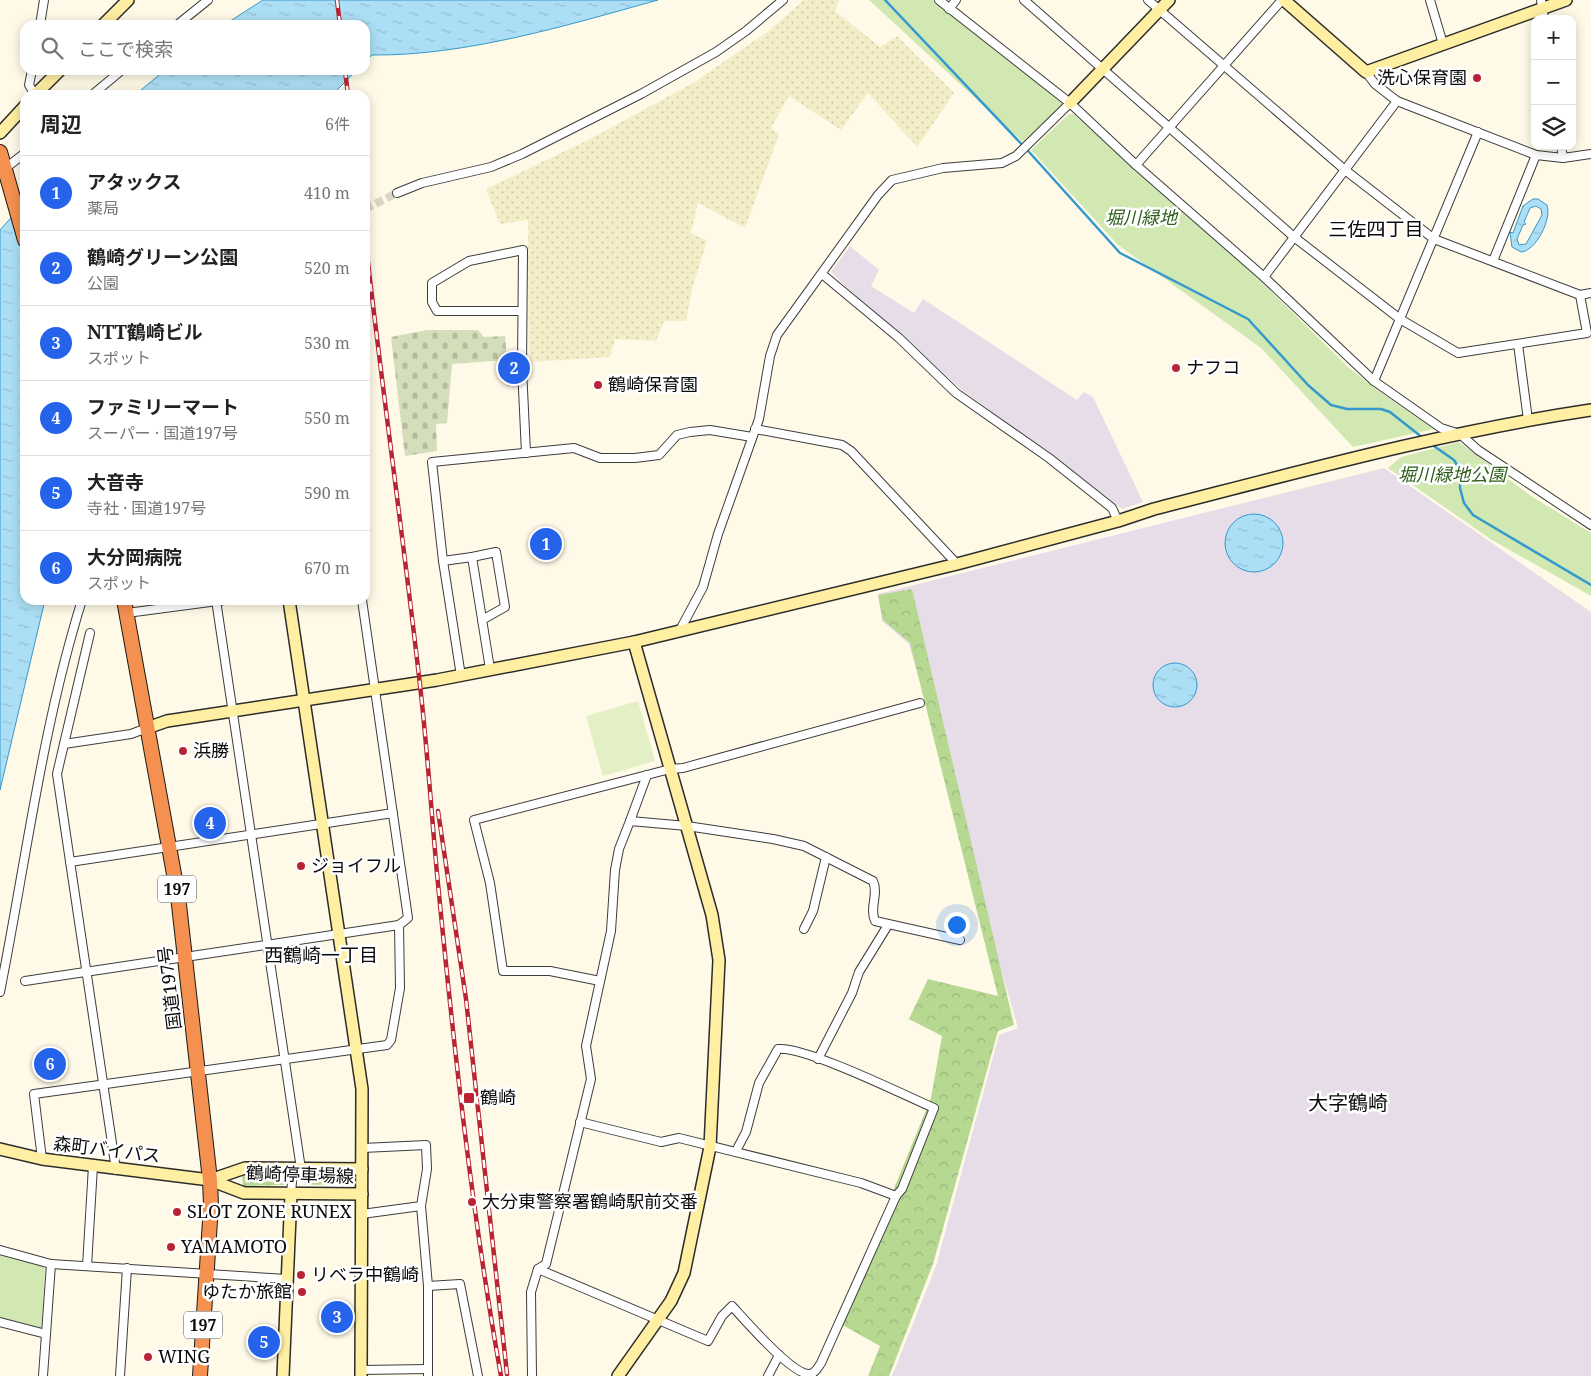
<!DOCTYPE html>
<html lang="ja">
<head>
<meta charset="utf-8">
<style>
  :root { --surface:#fff; --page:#f6f6f6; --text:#222; --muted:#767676; --line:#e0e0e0; --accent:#2563eb }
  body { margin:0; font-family:"Noto Serif","Noto Sans JP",serif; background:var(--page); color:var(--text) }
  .controls { position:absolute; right:15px; top:15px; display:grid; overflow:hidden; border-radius:10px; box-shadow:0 2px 12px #0003 }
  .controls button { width:45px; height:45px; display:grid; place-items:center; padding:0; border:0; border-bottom:1px solid var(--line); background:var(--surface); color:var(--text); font:25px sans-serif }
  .you { position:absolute; left:956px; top:924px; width:18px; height:18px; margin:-12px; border:4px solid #fff; border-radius:50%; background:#1a73e8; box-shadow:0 0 0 8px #1a73e833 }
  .badge { display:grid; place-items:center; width:32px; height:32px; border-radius:50%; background:var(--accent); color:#fff; font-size:16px; font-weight:700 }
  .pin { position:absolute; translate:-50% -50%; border:2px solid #fff; box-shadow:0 1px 5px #0006 }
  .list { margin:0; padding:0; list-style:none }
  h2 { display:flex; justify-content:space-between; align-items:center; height:65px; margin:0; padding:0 20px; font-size:21px }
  h2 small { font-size:16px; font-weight:400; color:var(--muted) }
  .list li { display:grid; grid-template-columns:32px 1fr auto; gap:15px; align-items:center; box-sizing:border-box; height:75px; padding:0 20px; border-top:1px solid var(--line) }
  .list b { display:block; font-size:19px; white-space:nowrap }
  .list p { margin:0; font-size:16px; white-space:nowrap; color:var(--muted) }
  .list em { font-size:16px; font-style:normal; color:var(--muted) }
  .icon { flex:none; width:28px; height:28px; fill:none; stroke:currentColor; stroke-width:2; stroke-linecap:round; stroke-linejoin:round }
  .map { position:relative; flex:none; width:1591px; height:1376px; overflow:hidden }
  .search { position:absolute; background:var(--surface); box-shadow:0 2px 12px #0003; left:20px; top:20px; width:350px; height:55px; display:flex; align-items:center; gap:12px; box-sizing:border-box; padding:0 18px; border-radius:15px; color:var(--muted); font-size:19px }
  .panel { position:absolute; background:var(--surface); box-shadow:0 2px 12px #0003; left:20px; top:90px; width:350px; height:515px; border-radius:15px }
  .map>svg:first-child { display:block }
  .industrial { fill:#e7dde9 }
  .farmland { fill:url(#farmland-dots) }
  .green { fill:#d1e8b2 }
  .forest { fill:url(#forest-crowns) }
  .cemetery { fill:url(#cemetery-stones) }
  .pitch { fill:#e3efc4 }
  .water { fill:url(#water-ripples); stroke:#3499cc; fill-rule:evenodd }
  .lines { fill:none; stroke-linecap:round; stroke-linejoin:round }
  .stream { stroke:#3499cc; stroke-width:2.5 }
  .street-tunnel { stroke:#dad5c6; stroke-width:8; stroke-dasharray:8 4; stroke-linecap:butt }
  .street-casing { stroke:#3d3d3d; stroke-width:10 }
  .secondary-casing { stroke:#2c2c2c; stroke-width:14 }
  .highway-casing { stroke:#1b1b1b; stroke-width:16 }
  .street { stroke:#fff; stroke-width:8 }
  .secondary { stroke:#ffefa2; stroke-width:11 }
  .highway { stroke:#f49050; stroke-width:14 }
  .rail-casing { stroke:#b82434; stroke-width:4.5 }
  .rail { stroke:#fff; stroke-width:2.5; stroke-dasharray:8; stroke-linecap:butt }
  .poi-dot { fill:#b82434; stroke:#fff; stroke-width:2 }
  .labels { text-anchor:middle; stroke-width:5; stroke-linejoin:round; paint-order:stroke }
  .shield { fill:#fff; stroke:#545454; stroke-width:1 }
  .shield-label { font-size:16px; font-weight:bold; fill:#0a0a0a }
  .poi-label { font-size:18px; fill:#0a0a0a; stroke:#fff; text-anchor:start }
  .park-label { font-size:18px; font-style:italic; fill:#2e601c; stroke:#fff }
  .street-label { font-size:18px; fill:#0a0a0a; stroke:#fff }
  .neighbourhood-label { font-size:19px; fill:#0a0a0a; stroke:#fff }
  .quarter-label { font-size:20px; fill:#0a0a0a; stroke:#fff }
</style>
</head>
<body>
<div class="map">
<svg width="1591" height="1376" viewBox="0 0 1591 1376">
  <defs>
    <pattern id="farmland-dots" width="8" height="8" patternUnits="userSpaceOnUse" patternTransform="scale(1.25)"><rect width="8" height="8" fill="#f3edc8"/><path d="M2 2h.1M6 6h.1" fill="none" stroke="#cfcaaa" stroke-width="1.8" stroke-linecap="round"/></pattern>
    <pattern id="forest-crowns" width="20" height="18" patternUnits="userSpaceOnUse" patternTransform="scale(1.25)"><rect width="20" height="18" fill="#b6d891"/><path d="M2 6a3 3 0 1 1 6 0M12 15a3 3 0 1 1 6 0" fill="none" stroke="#9bb87c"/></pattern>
    <pattern id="cemetery-stones" width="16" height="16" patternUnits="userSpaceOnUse" patternTransform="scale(1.25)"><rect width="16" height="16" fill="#d5deba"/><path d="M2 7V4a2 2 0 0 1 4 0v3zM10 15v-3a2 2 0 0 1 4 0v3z" fill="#b6bd9f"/></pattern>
    <pattern id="water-ripples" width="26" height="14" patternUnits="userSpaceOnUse" patternTransform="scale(1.25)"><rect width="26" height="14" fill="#acdff5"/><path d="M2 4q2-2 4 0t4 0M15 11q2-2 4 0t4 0" fill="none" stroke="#93bed1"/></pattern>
  </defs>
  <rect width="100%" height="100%" fill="#fff9e7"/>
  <g class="industrial">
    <path d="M850 246 879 270 871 286 914 313 923 299 1077 400 1084 392 1093 397 1143 502 1122 509 961 389 897 335 831 272Z"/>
    <path d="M1384 468 1591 612V1376H892L936 1266 999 1035 1018 1028 909 644 882 621 878 594Z"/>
  </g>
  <path class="farmland" d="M804 0H839L835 11 880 47 897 36 954 93 917 147 868 93 841 130 789 96 771 128 779 134 745 228 698 203 691 233 707 241 692 289 686 321H664L656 341 615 339 610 357 529 362 528 220 500 224 486 189 592 138 693 83 770 30Z"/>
  <g class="green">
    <path d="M869 0H936L1063 104 1023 142Z"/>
    <path d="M1069 114H1073L1233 254 1348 367 1377 390 1434 429 1353 447 1261 348 1118 245 1031 150Z"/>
    <path d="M518 357 520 386H507L506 378H511L510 358Z"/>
    <path d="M1459 442 1531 496 1591 533V596L1492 540 1388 468 1401 457Z"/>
    <path d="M0 1254 42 1265 45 1269 42 1327 38 1329 0 1319Z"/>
  </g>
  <g class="forest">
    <path d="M912 589 1014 1025 998 1031 933 1264 889 1376H868L880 1346 839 1323 931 1098 942 1036 909 1019 928 979 998 996 910 643 883 620 878 595Z"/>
    <path d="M245 1174 282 1175 284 1185 243 1186 242 1176Z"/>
    <path d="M305 1174H340L342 1184 305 1185Z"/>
  </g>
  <path class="cemetery" d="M427 330H478L484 337 505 336 507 360 452 364 447 423 436 424 437 451 405 456 391 337Z"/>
  <path class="pitch" d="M638 701 655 761 603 776 586 716Z"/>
  <g class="water">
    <path d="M263 0H658C568 25 466 56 372 55L365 62V25H224Z"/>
    <path d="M165 70H357L332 95H135Z"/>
    <path d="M1533 199H1538L1547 205C1552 219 1536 251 1521 252L1512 247 1510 232 1513 233 1523 206ZM1536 206 1541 209 1542 215 1526 244 1519 245 1517 239 1523 225 1526 224 1524 222 1530 208Z"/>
    <path d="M25 202V600H45L0 790V230Z"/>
    <circle cx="1254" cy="543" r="29"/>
    <circle cx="1175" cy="685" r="22"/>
  </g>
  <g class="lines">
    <g class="stream">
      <path d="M885 0 1030 153 1120 253 1248 319 1308 385 1331 405 1347 409H1381L1390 412 1423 438"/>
      <path d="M1431 444 1454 460 1460 470V488L1464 503 1473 515 1591 585"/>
    </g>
    <path class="street-tunnel" d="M365 209 397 193"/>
    <defs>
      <g id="street">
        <path d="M939 0 1070 103 1136 165 1264 277 1374 381 1441 428 1460 434 1478 450 1591 525"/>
        <path d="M1024 0 1294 237 1400 319 1458 353 1587 333 1580 295 1591 293"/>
        <path d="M1148 0 1345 170 1434 239 1580 295"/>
        <path d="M1430 0 1443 44"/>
        <path d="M1541 0 1544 19"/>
        <path d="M949 9 956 0"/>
        <path d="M40 25 44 0"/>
        <path d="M177 25 208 0"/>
        <path d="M32 70 29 85 35 95"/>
        <path d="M1366 72 1375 84 1397 101 1536 155 1563 158 1591 154"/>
        <path d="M92 95 122 70"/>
        <path d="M1561 146 1563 158"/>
        <path d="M1136 165 1282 0"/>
        <path d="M3 170 25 153"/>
        <path d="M397 193 422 183 491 167 522 154 641 94 716 52 746 31 783 0"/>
        <path d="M1493 261 1536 155"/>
        <path d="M822 274 899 338 956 393 1049 458 1112 508 1118 521"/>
        <path d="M1264 277 1397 101"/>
        <path d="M522 311H437L432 302V283L469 261 523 250 522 368 526 453"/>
        <path d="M1518 344 1528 420"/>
        <path d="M1374 381 1478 132"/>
        <path d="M755 429 842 445 851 451 957 564"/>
        <path d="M472 557 496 552 505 607 482 620"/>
        <path d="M443 561 472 557 490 669"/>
        <path d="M216 600 301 1169"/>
        <path d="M127 613 225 600"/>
        <path d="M680 630 703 587 718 534 759 419 770 356 777 335 878 195 892 180 943 168 1002 163 1016 156 1070 103"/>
        <path d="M461 676 443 561 432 462 574 448 600 458H635L659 455 677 435 690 432 710 430 752 437"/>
        <path d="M64 744 90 633"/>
        <path d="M630 821 647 775"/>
        <path d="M70 862 393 813"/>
        <path d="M804 929 813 911 826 857"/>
        <path d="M25 981 399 925 408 918 362 600"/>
        <path d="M600 981 550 971H503L490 883 474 820 670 769 683 768 920 703"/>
        <path d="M0 992C26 861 42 728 82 600"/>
        <path d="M818 1059 852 993 859 972 888 925"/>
        <path d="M736 1151 746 1132 759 1083 778 1049C805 1046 904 1095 934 1108L902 1189 896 1196"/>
        <path d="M42 1159 34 1094 387 1045 391 1040 400 988 399 925"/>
        <path d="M116 1170 57 774 64 744 131 734 147 728"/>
        <path d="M291 1194 293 1169"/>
        <path d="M421 1206 428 1286V1376"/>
        <path d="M362 1214 421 1206 427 1169 426 1145 363 1148"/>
        <path d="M0 1250 51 1264 287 1279"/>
        <path d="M87 1266 93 1166"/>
        <path d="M538 1269 708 1341 722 1316 732 1306C744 1319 793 1376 810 1374 816 1373 818 1367 821 1363L896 1196 861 1183 679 1138 661 1142 580 1122"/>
        <path d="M428 1286 460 1284 478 1376"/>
        <path d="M0 1322 46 1334"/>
        <path d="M361 1370 428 1369"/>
        <path d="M43 1376 51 1264"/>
        <path d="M120 1376 127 1268"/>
        <path d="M532 1376 531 1292 538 1269 546 1264 591 1079 586 1046 611 931 615 870 619 849 630 821 687 826 773 839 804 846 873 881C879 894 869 908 875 921L960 940"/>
        <path d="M768 1376 779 1355"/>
      </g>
      <g id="secondary">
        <path d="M1284 0 1366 72 1566 0"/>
        <path d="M103 25 128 0"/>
        <path d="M35 95 60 70"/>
        <path d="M1070 103 1169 0"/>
        <path d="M0 133 25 106"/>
        <path d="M289 600 362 1089 361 1376"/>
        <path d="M147 728 167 721 437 680 634 642 957 564 1118 521 1154 509C1299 472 1443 432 1591 410"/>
        <path d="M0 1149 42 1159 210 1180 244 1193 362 1194"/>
        <path d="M210 1180 245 1168 362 1169"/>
        <path d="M283 1376 291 1194"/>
        <path d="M618 1376 671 1301 684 1273 710 1147 719 960 712 915 634 642"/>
      </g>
      <g id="highway">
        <path d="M0 152 25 240"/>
        <path d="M124 600 178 896 210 1180 211 1205 200 1376"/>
      </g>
    </defs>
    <use href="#street" class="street-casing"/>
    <use href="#secondary" class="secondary-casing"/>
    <use href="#highway" class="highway-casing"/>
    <use href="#street" class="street"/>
    <use href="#secondary" class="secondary"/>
    <use href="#highway" class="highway"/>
    <defs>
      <g id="rail">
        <path d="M337 0 340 25"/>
        <path d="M345 70 348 95"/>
        <path d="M365 236C382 389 404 542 421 694 428 758 432 821 438 884 454 1049 472 1213 501 1376"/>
        <path d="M438 811 466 999 507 1374"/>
      </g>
    </defs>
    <use href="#rail" class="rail-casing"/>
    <use href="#rail" class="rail"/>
  </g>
  <g class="poi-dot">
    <circle cx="1477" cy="78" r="5"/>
    <circle cx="1176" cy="368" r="5"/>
    <circle cx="598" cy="385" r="5"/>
    <circle cx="183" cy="751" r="5"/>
    <circle cx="301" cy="866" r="5"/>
    <rect x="463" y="1092" width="12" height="12" rx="2.5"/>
    <circle cx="472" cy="1202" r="5"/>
    <circle cx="177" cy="1212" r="5"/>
    <circle cx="171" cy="1247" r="5"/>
    <circle cx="301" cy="1275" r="5"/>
    <circle cx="302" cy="1292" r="5"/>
    <circle cx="148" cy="1357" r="5"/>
  </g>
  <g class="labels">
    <g class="shield">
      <rect x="158" y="875.5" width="38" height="27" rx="4"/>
      <rect x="184" y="1311.5" width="38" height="27" rx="4"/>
    </g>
    <g class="shield-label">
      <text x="177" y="895">197</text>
      <text x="203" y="1331">197</text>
    </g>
    <g class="poi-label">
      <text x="1467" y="84" text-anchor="end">洗心保育園</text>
      <text x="1186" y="374">ナフコ</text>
      <text x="608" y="391">鶴崎保育園</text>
      <text x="193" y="757">浜勝</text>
      <text x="311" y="872">ジョイフル</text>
      <text x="480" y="1104">鶴崎</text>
      <text x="482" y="1208">大分東警察署鶴崎駅前交番</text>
      <text x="187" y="1218">SLOT ZONE RUNEX</text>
      <text x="181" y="1253">YAMAMOTO</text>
      <text x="311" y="1281">リベラ中鶴崎</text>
      <text x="292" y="1298" text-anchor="end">ゆたか旅館</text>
      <text x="158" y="1363">WING</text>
    </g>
    <g class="park-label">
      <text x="1141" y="224">堀川緑地</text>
      <text x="1452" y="481">堀川緑地公園</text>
    </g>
    <g class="street-label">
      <text transform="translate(170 988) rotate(-97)" y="6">国道197号</text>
      <text transform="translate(107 1150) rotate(7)" y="6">森町バイパス</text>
      <text transform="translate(300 1175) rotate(2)" y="6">鶴崎停車場線</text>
    </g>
    <g class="neighbourhood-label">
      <text x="1376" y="236">三佐四丁目</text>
      <text x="321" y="962">西鶴崎一丁目</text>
    </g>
    <g class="quarter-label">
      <text x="1348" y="1110">大字鶴崎</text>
    </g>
  </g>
</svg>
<div class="controls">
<button>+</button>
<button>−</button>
<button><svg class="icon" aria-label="layers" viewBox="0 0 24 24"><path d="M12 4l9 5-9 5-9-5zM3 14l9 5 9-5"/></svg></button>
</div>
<div class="you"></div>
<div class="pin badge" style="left:546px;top:544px">1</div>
<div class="pin badge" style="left:514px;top:368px">2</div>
<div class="pin badge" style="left:337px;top:1317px">3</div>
<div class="pin badge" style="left:210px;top:823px">4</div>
<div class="pin badge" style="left:264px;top:1342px">5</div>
<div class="pin badge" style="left:50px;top:1064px">6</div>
<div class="search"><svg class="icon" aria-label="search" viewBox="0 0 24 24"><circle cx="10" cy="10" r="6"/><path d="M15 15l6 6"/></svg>ここで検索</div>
<section class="panel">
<h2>周辺<small>6件</small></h2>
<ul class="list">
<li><span class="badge">1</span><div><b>アタックス</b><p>薬局</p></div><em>410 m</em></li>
<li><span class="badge">2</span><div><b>鶴崎グリーン公園</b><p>公園</p></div><em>520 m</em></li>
<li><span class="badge">3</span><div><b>NTT鶴崎ビル</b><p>スポット</p></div><em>530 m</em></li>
<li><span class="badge">4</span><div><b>ファミリーマート</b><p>スーパー · 国道197号</p></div><em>550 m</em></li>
<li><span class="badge">5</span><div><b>大音寺</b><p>寺社 · 国道197号</p></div><em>590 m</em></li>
<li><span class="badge">6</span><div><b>大分岡病院</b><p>スポット</p></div><em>670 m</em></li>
</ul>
</section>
</div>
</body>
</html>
